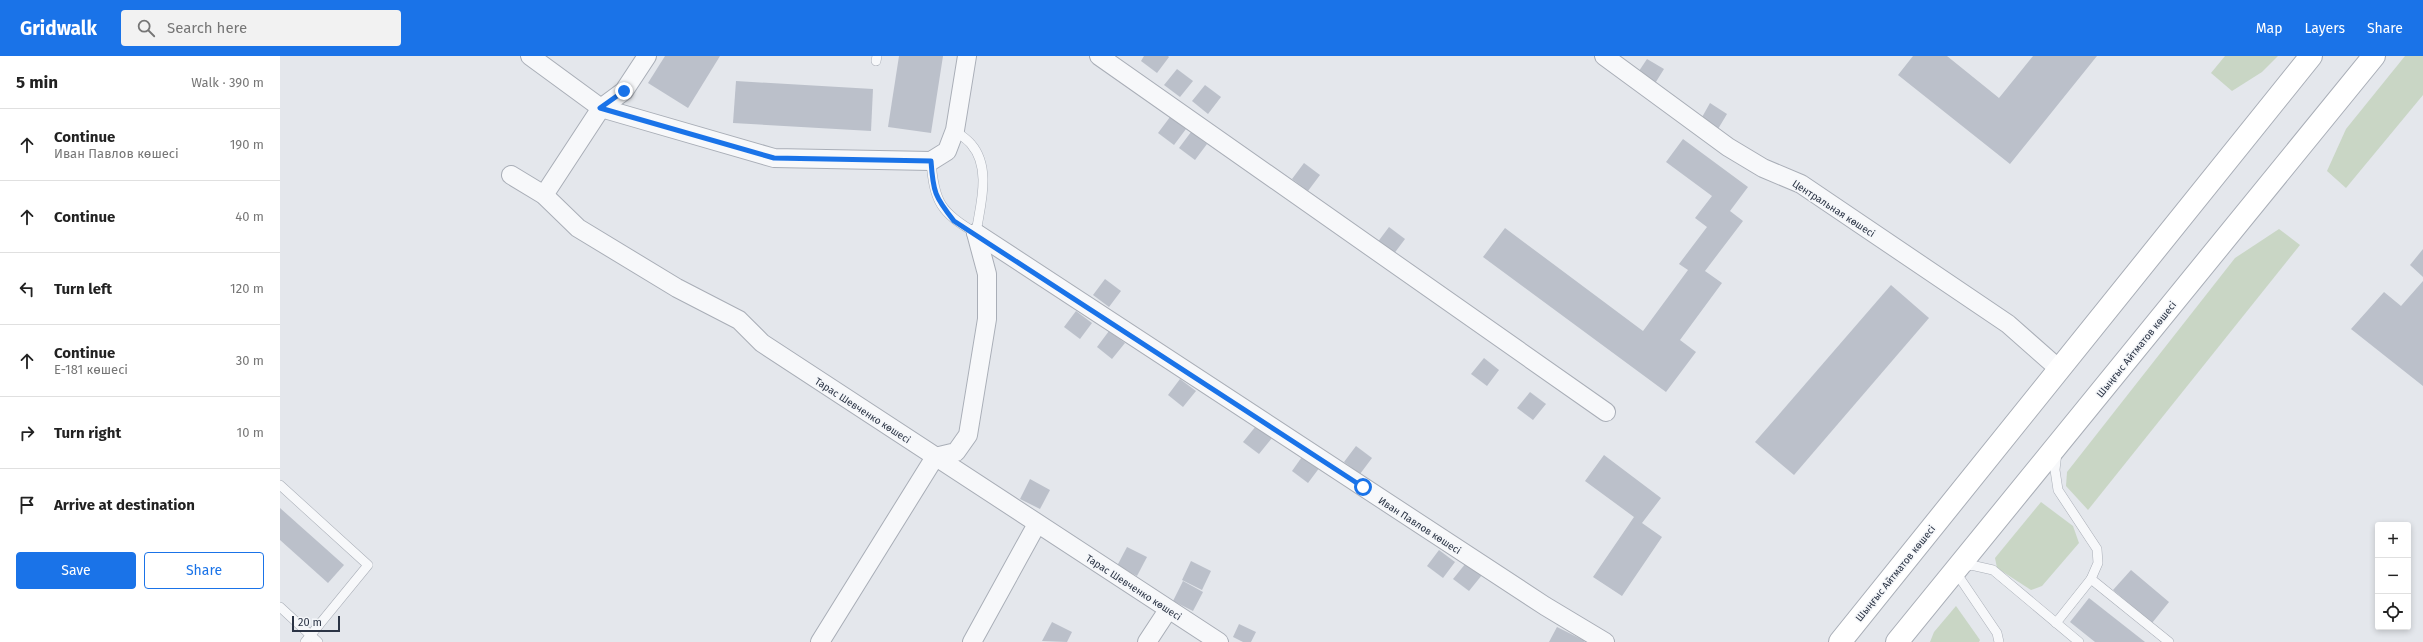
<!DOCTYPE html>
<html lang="en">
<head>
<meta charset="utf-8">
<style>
  :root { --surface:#fff; --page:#f2f2f2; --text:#222; --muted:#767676; --line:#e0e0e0; --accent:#1a73e8 }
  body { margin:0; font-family:"Fira Sans",sans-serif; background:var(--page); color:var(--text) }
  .controls { position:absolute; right:12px; bottom:12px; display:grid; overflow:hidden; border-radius:4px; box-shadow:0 2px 6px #0003 }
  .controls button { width:36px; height:36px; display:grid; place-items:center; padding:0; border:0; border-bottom:1px solid var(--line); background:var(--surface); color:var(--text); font:20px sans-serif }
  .scale { position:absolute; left:12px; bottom:10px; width:48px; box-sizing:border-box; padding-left:4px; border:2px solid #2b3445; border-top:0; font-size:11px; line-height:14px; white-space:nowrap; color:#2b3445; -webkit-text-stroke:3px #f4f6f9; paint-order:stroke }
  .stop { position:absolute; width:12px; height:12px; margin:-9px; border:3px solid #1a73e8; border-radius:50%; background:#fff }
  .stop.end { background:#1a73e8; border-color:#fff; box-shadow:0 1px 4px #0008 }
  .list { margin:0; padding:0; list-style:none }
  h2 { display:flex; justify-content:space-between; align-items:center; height:52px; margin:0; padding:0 16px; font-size:17px }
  h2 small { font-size:13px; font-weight:400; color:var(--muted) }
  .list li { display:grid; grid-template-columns:26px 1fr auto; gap:12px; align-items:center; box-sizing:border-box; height:72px; padding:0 16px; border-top:1px solid var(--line) }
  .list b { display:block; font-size:15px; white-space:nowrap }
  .list p { margin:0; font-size:13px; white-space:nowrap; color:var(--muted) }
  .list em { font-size:13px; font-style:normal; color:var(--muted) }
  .actions { display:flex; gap:8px; padding:12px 16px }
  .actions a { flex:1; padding:9px 0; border:1px solid var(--accent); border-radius:4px; text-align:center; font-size:14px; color:var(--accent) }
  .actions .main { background:var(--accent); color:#fff }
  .icon { flex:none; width:22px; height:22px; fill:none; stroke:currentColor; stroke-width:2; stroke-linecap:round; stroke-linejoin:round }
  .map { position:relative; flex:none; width:2143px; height:586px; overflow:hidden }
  header { display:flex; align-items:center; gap:24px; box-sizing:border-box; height:56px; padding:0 20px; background:var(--accent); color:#fff }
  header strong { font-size:19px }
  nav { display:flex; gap:22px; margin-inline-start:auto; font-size:14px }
  .search { width:280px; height:36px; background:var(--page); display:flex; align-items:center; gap:10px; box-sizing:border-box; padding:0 14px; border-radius:4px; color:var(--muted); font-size:15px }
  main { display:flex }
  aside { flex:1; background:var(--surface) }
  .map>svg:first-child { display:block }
  .green { fill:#c9d6c5 }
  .building { fill:#bbc0ca }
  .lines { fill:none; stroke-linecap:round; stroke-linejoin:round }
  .lane-casing { stroke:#a9aeb7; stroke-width:10 }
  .street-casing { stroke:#a9aeb7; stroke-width:20 }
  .secondary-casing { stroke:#a9aeb7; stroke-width:24 }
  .lane { stroke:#f7f8fa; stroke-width:9 }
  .street { stroke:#f7f8fa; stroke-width:18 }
  .secondary { stroke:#fff; stroke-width:22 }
  .route { stroke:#1a73e8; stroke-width:5 }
  .labels { text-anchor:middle; stroke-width:3; stroke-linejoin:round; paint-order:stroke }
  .street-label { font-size:10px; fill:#2b3445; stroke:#f4f6f9 }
</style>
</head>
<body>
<header>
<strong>Gridwalk</strong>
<div class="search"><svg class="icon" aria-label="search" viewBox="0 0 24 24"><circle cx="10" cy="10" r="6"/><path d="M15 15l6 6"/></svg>Search here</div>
<nav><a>Map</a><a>Layers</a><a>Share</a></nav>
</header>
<main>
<aside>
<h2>5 min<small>Walk · 390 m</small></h2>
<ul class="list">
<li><svg class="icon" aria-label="ahead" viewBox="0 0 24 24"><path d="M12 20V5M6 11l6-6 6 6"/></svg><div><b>Continue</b><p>Иван Павлов көшесі</p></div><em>190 m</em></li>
<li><svg class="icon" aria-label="ahead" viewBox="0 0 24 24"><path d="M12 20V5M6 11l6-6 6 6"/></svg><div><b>Continue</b></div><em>40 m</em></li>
<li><svg class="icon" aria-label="left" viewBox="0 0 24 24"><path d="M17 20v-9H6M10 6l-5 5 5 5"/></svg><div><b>Turn left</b></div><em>120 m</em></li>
<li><svg class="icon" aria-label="ahead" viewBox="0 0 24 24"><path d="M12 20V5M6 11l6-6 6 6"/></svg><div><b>Continue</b><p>Е-181 көшесі</p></div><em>30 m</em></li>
<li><svg class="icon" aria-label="right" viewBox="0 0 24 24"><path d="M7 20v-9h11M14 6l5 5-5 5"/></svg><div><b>Turn right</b></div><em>10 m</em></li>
<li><svg class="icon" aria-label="arrive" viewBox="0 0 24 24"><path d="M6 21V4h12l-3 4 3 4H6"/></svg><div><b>Arrive at destination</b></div></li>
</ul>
<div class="actions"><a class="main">Save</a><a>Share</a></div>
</aside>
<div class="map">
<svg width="2143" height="586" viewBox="0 0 2143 586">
  <rect width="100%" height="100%" fill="#e4e7ec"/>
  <g class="green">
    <path d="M1945 0H1998L1982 16 1952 35 1931 17Z"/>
    <path d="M2125 0H2143V39L2066 132 2047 115 2066 73Z"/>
    <path d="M1999 173 2020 189 1808 454 1786 430 1787 416 1955 202Z"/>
    <path d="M1761 446 1793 470 1799 487 1762 530 1751 534 1717 512 1715 502Z"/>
    <path d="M1676 550 1700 584 1699 586H1650L1654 576Z"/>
  </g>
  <g class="building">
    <path d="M385 0H440L408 52 368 27Z"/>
    <path d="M619 0H663L651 77 608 71Z"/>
    <path d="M864 0H888L889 1 877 17 861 5Z"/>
    <path d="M1633 0H1667L1719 42 1753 0H1817L1730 108 1618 19Z"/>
    <path d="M1367 3 1384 13 1374 29 1357 18Z"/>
    <path d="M897 13 913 25 900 41 884 29Z"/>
    <path d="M456 25 593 33 591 75 453 67Z"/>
    <path d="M925 29 941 41 928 58 912 45Z"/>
    <path d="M1430 47 1447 58 1438 73 1421 63Z"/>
    <path d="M890 61 906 73 894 89 878 77Z"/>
    <path d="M911 76 927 88 915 104 899 92Z"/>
    <path d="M1403 83 1468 131 1450 155 1463 165 1425 215 1442 227 1400 284 1416 296 1386 336 1203 201 1225 172 1363 275 1408 214 1399 208 1427 171 1415 162 1432 140 1386 106Z"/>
    <path d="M1024 107 1040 119 1028 135 1012 123Z"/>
    <path d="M1109 171 1125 183 1113 199 1097 187Z"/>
    <path d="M2143 193V221L2130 209Z"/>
    <path d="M825 223 841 235 829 251 813 239Z"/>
    <path d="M2143 225V330L2071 273 2104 236 2121 250Z"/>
    <path d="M1611 229 1649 262 1514 419 1475 386Z"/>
    <path d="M796 255 812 267 800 283 784 271Z"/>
    <path d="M829 275 845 287 832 303 817 291Z"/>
    <path d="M1204 302 1219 314 1207 330 1191 318Z"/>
    <path d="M900 323 916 335 903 351 888 339Z"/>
    <path d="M1250 336 1266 348 1253 364 1237 352Z"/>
    <path d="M976 370 992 382 979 398 963 386Z"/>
    <path d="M1076 390 1092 402 1080 418 1064 406Z"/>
    <path d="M1024 398 1040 411 1028 427 1012 415Z"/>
    <path d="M1324 399 1381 442 1362 467 1382 481 1342 540 1313 521 1354 461 1305 425Z"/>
    <path d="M750 423 770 434 760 453 740 443Z"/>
    <path d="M0 452 64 509 48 527 0 484Z"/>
    <path d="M847 491 867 501 857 520 837 510Z"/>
    <path d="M1159 494 1175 506 1163 522 1147 510Z"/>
    <path d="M911 505 931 515 922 534 902 524Z"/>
    <path d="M1186 507 1202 519 1189 535 1173 523Z"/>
    <path d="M1851 514 1889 546 1872 567 1833 534Z"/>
    <path d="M903 525 923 536 913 555 893 545Z"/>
    <path d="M1809 542 1865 586H1815L1790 566Z"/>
    <path d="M772 566 792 576 787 586 762 585Z"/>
    <path d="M959 568 976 576 971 586H963L953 581Z"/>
    <path d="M1277 571 1305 585 1304 586H1269Z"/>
  </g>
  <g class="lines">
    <defs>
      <g id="lane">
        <path d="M596 5 597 0"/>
        <path d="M651 105C654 146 661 157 696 177 700 150 712 112 691 88 687 83 680 79 675 74"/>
        <path d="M1777 396 1775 414 1778 434 1817 493 1818 507 1811 523 1889 586"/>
        <path d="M0 429 88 509 25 586"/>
        <path d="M0 551 38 586"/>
        <path d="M1776 567 1811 523"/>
        <path d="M1719 586 1717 577 1675 515 1691 509 1713 514 1799 586"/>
      </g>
      <g id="street">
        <path d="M250 0 321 52 494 102 651 105 667 95 675 74 687 0"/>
        <path d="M819 0 1326 356"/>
        <path d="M1324 0 1448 91 1483 112 1521 128 1728 268 1779 313"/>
        <path d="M231 119 264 139 298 172 397 232 459 264 482 287 939 586"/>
        <path d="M264 139 321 52 344 35 367 0"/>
        <path d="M696 177 1265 550 1325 586"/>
        <path d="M540 586 655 401 676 396 688 379 707 263V218L696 177"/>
        <path d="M692 586 757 468"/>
        <path d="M867 586 888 554"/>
      </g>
      <g id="secondary">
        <path d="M1560 586 2031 0"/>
        <path d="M1617 586 2094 0"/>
      </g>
    </defs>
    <use href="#lane" class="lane-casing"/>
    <use href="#street" class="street-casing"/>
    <use href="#secondary" class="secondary-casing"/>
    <use href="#lane" class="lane"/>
    <use href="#street" class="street"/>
    <use href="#secondary" class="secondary"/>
  </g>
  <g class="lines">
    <path class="route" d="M344 35 320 52 494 102 651 105C653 136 655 141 674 165L1083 431"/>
  </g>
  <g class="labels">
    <g class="street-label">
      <text transform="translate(1554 152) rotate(33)" y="4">Центральная көшесі</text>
      <text transform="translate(1856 293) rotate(-51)" y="4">Шыңғыс Айтматов көшесі</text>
      <text transform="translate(583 354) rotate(33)" y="4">Тарас Шевченко көшесі</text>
      <text transform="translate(1140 469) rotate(33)" y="4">Иван Павлов көшесі</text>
      <text transform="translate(1615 517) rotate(-51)" y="4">Шыңғыс Айтматов көшесі</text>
      <text transform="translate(854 531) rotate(33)" y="4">Тарас Шевченко көшесі</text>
    </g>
  </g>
</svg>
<div class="controls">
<button>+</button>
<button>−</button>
<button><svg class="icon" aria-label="locate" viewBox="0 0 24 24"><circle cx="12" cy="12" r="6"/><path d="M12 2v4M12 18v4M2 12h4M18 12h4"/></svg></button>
</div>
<div class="scale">20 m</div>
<div class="stop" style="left:1083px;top:431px"></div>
<div class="stop end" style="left:344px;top:35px"></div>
</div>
</main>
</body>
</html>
